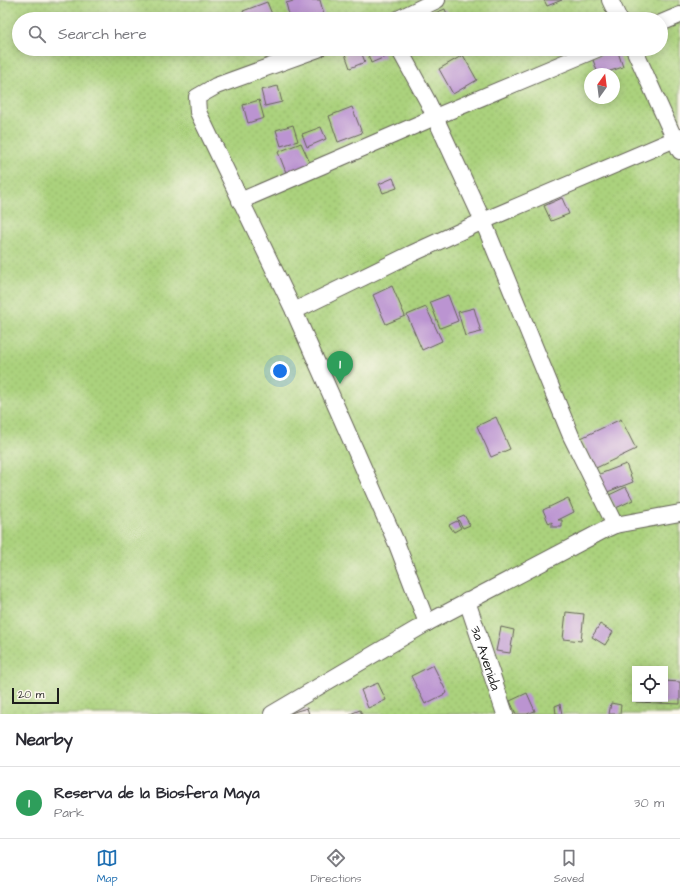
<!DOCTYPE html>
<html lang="en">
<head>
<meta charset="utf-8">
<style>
  :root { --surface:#fff; --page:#f7f7f7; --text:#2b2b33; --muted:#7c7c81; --line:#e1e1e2; --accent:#1f6fb2 }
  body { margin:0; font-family:"Architects Daughter",sans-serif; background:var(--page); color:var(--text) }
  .controls { position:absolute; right:12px; bottom:12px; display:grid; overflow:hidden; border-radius:0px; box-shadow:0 2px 10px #0003 }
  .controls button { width:36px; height:36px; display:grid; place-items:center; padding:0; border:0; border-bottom:1px solid var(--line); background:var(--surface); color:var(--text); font:20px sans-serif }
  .compass { position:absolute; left:584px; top:68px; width:36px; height:36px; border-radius:50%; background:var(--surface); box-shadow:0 2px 10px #0003; rotate:14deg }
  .scale { position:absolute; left:12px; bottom:10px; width:47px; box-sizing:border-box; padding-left:4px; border:2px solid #1c1c1c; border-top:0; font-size:11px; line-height:14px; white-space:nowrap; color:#1c1c1c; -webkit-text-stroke:3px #fbf7ec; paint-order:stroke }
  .you { position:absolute; left:280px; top:371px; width:14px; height:14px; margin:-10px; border:3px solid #fff; border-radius:50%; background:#1a73e8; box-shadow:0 0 0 6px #1a73e833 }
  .badge { display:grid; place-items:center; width:26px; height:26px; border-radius:50%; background:var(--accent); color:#fff; font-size:13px; font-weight:700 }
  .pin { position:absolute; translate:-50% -33px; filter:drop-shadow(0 1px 2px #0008) }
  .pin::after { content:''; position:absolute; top:21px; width:14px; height:12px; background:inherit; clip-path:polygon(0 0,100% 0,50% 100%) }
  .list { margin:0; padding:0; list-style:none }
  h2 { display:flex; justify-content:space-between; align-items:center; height:52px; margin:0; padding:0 16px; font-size:17px }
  h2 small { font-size:13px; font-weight:400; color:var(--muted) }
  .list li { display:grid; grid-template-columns:26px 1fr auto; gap:12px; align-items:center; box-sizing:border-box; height:72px; padding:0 16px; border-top:1px solid var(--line) }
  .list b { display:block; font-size:15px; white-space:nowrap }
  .list p { margin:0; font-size:13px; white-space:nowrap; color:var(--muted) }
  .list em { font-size:13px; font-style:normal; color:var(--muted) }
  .icon { flex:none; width:22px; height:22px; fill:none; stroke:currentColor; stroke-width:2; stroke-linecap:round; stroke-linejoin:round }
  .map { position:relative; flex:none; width:680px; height:714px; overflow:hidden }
  .search { position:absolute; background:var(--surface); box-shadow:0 2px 10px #0003; left:12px; right:12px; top:12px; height:44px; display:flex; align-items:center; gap:10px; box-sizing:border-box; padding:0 14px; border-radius:22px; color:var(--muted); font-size:15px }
  .sheet { height:124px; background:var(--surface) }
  nav { display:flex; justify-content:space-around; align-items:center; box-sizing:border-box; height:56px; border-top:1px solid var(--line); background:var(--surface); font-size:11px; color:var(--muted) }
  nav a { display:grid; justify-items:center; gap:2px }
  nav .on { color:var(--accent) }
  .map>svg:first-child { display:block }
  .grass { fill:url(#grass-dots); stroke:#64774c; fill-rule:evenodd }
  .building { fill:#bb94d1 }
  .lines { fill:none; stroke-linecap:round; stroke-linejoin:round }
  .street-casing { stroke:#646257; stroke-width:18 }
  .street { stroke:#fff; stroke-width:16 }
  .labels { text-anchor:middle; stroke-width:4; stroke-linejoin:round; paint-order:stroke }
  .street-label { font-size:14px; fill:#1c1c1c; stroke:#fbf7ec }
</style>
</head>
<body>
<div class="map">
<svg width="680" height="714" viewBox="0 0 680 714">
  <defs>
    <pattern id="grass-dots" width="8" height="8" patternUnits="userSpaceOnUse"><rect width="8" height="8" fill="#abd27d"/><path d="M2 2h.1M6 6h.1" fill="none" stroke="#93b46b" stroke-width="1.8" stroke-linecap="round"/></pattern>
  </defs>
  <rect width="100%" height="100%" fill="#fbf7ec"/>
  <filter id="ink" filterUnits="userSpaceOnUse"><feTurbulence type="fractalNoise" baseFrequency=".025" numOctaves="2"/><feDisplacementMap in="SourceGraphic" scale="8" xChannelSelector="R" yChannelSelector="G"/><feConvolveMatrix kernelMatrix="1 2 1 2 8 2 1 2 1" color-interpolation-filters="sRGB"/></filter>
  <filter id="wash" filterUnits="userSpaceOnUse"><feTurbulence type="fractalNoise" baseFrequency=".012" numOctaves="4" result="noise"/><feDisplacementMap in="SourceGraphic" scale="16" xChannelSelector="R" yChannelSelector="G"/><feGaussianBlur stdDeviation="0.9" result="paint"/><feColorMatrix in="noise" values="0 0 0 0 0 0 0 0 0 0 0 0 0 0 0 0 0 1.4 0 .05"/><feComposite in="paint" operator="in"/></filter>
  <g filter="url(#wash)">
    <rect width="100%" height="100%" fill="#ebe4c4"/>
    <path class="grass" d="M0 0H680V714H0ZM19 19H661V49H19ZM590 74H614V98H590ZM635 669H665V699H635Z"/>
    <g id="blocks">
      <g class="building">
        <path d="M297 0H320L325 19H290L286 3Z"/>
        <path d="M544 0H562L547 6Z"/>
        <path d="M267 2 274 19H246L243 11Z"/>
        <path d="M445 9 449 19H420Z"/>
        <path d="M358 49H360L365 62 350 68 345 54Z"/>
        <path d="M366 49H382L385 57 371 63Z"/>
        <path d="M617 49 623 67 601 74H598L592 57Z"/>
        <path d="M463 55 477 80 453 94 439 69Z"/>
        <path d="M278 86 282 102 265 106 261 90Z"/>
        <path d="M259 100 264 118 248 123 243 105Z"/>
        <path d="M352 107 362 133 338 142 329 116Z"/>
        <path d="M293 125 298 141 281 146 276 130Z"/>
        <path d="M321 127 326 139 307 147 302 134Z"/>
        <path d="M301 143 311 165 287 175 278 152Z"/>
        <path d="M393 178 397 188 383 193 379 184Z"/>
        <path d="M562 198 569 214 551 221 544 206Z"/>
        <path d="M392 286 405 316 386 324 373 295Z"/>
        <path d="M448 295 458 321 440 328 430 302Z"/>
        <path d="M426 307 442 341 422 350 407 315Z"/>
        <path d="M474 308 481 332 465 336 458 312Z"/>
        <path d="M496 417 510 449 491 457 477 426Z"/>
        <path d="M621 419 636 449 596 468 581 438Z"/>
        <path d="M626 464 633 482 605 493 597 475Z"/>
        <path d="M626 487 633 500 616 508 609 495Z"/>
        <path d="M568 498 574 512 558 520H562V527H552V522L549 524 543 510Z"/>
        <path d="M464 515 470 525 463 528 457 518Z"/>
        <path d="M457 521 461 528 454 532 449 525Z"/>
        <path d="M566 612 584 614 581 641 563 639Z"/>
        <path d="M600 624 613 632 605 645 592 637Z"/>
        <path d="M501 627 514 630 510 653 496 651Z"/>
        <path d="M433 665 447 693 425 704 411 676Z"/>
        <path d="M665 681 680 682V704L636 702V699H665Z"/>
        <path d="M378 683 386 700 368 708 361 690Z"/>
        <path d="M527 693 535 711 527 714H516L510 701Z"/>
        <path d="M611 703 621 705 620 714H609Z"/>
        <path d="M560 704 562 714H556L555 706Z"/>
        <path d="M307 708 309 714H287Z"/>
        <path d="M360 710 362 714H350Z"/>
      </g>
    </g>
  </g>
  <g filter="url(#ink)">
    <use href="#blocks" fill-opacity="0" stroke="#646257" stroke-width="1"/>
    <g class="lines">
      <defs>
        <g id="street">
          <path d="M610 0 619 19"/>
          <path d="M398 19 437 0"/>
          <path d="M661 23 680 15"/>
          <path d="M318 49 216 86 197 97 198 112 294 311 396 542 427 623"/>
          <path d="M399 49 428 102 483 221 571 436 615 525"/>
          <path d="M634 49 680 151"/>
          <path d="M240 201 435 117 597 49"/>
          <path d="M294 311 411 254 483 221 680 137"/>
          <path id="s1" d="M467 601 505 714"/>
          <path d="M272 714 427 623 606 529 615 525 680 513"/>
        </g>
      </defs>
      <use href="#street" class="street-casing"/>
      <use href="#street" class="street"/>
    </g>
  </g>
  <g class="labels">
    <g class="street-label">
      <text dy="5" stroke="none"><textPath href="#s1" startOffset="60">3a Avenida</textPath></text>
    </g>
  </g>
</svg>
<div class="controls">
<button><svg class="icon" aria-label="locate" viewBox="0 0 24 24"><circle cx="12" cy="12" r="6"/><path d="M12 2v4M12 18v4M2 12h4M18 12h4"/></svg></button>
</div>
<svg class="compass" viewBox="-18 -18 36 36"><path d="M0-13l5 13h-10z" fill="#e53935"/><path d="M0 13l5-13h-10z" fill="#7c7c81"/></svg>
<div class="scale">20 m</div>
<div class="you"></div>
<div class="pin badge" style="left:340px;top:384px;background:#2e9e5b">1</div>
<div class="search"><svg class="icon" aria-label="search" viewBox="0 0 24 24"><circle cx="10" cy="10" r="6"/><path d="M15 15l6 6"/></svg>Search here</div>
</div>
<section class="sheet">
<h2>Nearby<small></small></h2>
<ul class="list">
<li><span class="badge" style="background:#2e9e5b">1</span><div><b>Reserva de la Biosfera Maya</b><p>Park</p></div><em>30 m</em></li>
</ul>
</section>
<nav>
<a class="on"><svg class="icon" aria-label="map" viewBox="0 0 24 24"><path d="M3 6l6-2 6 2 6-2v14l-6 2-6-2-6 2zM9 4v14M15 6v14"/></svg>Map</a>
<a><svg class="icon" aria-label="directions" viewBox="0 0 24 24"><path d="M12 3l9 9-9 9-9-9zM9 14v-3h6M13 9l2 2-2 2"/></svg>Directions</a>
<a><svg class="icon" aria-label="saved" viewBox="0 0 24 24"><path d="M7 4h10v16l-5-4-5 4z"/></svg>Saved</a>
</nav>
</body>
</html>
